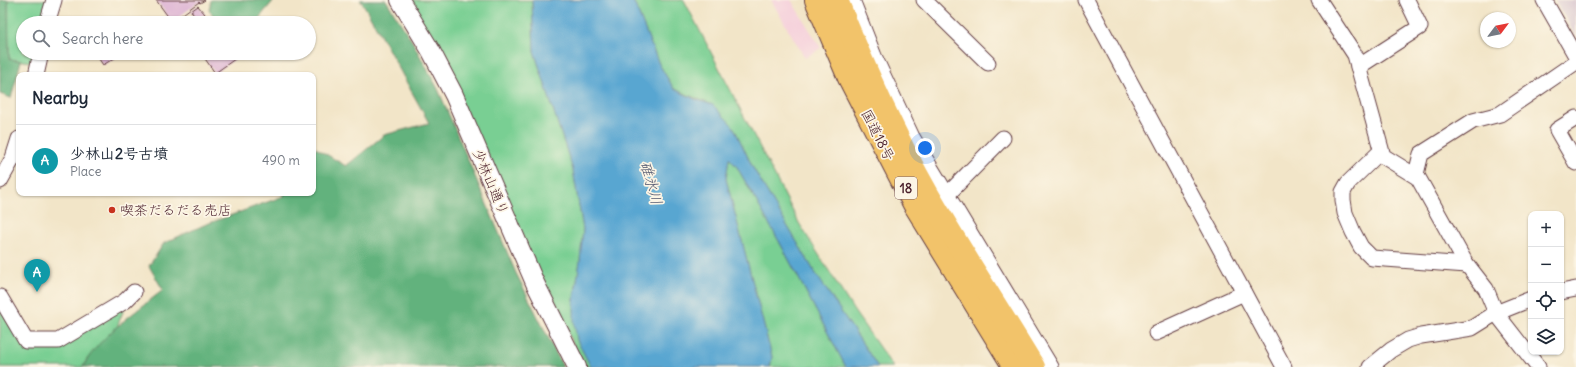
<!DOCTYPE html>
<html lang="en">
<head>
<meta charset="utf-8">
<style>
  :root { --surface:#fff; --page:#f2f2f3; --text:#1f2937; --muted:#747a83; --line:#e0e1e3; --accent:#d93025 }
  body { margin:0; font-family:Delius,"Klee One",sans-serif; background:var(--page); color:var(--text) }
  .controls { position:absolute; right:12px; bottom:12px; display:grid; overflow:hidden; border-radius:8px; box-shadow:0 1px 3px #0004 }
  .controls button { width:36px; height:36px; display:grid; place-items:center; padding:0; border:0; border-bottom:1px solid var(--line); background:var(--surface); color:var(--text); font:20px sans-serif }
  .compass { position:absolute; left:1480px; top:12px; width:36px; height:36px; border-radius:50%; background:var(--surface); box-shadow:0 1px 3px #0004; rotate:58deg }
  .you { position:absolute; left:925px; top:148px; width:14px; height:14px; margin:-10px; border:3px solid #fff; border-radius:50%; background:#1a73e8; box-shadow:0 0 0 6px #1a73e833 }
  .badge { display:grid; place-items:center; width:26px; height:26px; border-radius:50%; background:var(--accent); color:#fff; font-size:13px; font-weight:700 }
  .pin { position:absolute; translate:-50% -33px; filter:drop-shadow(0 1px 2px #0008) }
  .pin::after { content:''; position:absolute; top:21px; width:14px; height:12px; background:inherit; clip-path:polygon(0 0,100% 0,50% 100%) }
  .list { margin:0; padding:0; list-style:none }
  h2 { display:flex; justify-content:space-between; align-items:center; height:52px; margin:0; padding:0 16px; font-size:17px }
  h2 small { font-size:13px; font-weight:400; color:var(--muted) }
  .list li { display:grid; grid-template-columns:26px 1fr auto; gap:12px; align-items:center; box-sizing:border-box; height:72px; padding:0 16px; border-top:1px solid var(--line) }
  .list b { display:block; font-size:15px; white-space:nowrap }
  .list p { margin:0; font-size:13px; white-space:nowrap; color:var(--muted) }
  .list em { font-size:13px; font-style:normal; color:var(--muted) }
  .icon { flex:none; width:22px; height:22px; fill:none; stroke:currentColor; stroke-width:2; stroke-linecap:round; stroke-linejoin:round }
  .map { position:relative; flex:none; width:1576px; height:367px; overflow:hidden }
  .search { position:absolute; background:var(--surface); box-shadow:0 1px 3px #0004; left:16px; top:16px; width:300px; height:44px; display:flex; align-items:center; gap:10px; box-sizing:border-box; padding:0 14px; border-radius:22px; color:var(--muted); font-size:15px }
  .panel { position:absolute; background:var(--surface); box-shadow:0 1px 3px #0004; left:16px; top:72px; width:300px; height:124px; border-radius:8px }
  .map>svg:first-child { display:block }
  .built { fill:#f5cfdb }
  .industrial { fill:#d1bdcc }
  .green { fill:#79cf93; stroke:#62775f }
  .forest { fill:#62b27d; stroke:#566854 }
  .water { fill:#58a6d1; stroke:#51627e }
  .building { fill:#daadd2 }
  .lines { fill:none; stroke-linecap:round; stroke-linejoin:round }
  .minor-casing { stroke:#633d43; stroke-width:17 }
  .tertiary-casing { stroke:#633d43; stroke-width:20 }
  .trunk-casing { stroke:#633d43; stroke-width:24 }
  .minor { stroke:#fff; stroke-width:15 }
  .tertiary { stroke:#fff; stroke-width:18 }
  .trunk { stroke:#f2c36a; stroke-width:22 }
  .poi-dot { fill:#c8321e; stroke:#fcf5e5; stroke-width:1.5 }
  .labels { text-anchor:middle; stroke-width:3.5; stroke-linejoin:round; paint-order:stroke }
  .shield { fill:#fcf5e5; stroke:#7f5f63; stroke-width:1 }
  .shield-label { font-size:13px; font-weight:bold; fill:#4a1f2b }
  .street-label { font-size:14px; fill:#4a1f2b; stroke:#fcf5e5 }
  .poi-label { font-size:14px; fill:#4a1f2b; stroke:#fcf5e5; text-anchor:start }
  .water-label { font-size:15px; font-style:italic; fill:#50556d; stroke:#fcf5e5 }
</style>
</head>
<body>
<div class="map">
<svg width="1576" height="367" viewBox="0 0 1576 367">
  <rect width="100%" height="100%" fill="#fcf5e5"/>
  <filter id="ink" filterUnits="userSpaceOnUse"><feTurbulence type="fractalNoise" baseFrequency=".025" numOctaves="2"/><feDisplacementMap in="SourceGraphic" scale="8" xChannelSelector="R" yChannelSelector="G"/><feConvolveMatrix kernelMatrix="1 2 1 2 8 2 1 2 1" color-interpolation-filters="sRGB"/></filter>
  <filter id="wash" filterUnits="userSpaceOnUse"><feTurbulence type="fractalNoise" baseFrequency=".012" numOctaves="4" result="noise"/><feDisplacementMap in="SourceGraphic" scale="16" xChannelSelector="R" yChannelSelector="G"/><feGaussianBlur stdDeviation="0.9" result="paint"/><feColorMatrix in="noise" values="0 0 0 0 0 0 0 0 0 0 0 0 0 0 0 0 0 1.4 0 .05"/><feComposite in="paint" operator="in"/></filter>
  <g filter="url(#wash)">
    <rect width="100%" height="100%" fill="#f2e5c8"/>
    <path class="built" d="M771 0H791L821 48 805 58Z"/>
    <path class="industrial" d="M1555 0H1576V37Z"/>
    <g class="green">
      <path d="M8 0H48L44 23H23V53H39L38 63 9 59Z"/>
      <path d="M409 0H532L534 51 573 170 583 229 580 261 574 300 577 340 591 367H586L572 342Z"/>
      <path d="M633 0H684L799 223 854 311 893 367H878L814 271 753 168 733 126 712 105 674 89 659 64Z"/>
      <path d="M729 158 737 167 780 243 846 367H770L772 357 726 179Z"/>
      <path d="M0 303 23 344 45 345 126 304 117 327 87 359 83 367H0Z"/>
    </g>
    <g class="forest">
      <path d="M0 0H8L9 59 21 61 11 98 0 94Z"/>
      <path d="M211 0H274L255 23H219L209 10Z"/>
      <path d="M360 0H386L412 41 438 89 516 273 563 367H83C97 338 138 310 163 290L149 266 164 243 204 225 284 196V193H313V149L316 148 346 166 384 135 429 123 365 7Z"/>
    </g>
    <path class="water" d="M532 0H633L659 64 674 89 695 99 713 105 733 126 753 168 814 271 878 367H846L780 243 737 167 729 158 726 179 772 357 770 367H591L577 340 574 321V300L580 261 583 229 573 170 534 51Z"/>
    <g id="blocks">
      <g class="building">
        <path d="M156 0H205L200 3 199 2 172 22Z"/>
        <path d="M198 6 205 14 197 20 191 11Z"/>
        <path d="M95 53H116L118 56 103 65Z"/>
        <path d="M201 53H241L242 54 215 73Z"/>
      </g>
    </g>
  </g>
  <g filter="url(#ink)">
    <use href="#blocks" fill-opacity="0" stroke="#633d43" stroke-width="1"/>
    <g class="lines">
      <defs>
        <g id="minor">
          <path d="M852 0 874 56 912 137 1051 367"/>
          <path d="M924 0 988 63"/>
          <path d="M1086 0 1284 367"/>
          <path d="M1319 0 1355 55 1383 156 1417 177"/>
          <path d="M1544 0 1576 56"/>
          <path d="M47 23 54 0"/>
          <path d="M1358 67 1420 27 1407 0"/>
          <path d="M36 75 41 53"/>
          <path d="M1576 118 1557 130 1576 163"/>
          <path d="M1381 151 1348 183 1343 192V200L1345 213 1353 232 1361 247 1372 258 1467 265"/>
          <path d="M0 181 13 158 19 139"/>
          <path d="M946 196 1003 138"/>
          <path d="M1561 292 1576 289"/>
          <path d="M0 297 26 341H58L125 301 134 292"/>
          <path d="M1156 333 1244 293"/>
          <path d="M1370 367 1391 350 1408 340 1421 336 1472 328 1496 313 1531 299"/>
          <path d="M1538 367 1496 313 1486 289 1465 262 1416 174 1421 154 1473 121 1500 114 1576 62"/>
        </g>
        <path id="tertiary" d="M400 0 431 51 454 95 535 283 577 367"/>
        <g id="trunk">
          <path d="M816 0 849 78 914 204 1014 367"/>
          <path d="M837 0C864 67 893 132 928 194 962 253 999 309 1034 367"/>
        </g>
      </defs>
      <use href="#minor" class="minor-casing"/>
      <use href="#tertiary" class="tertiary-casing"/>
      <use href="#trunk" class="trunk-casing"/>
      <use href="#minor" class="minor"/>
      <use href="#tertiary" class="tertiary"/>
      <use href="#trunk" class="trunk"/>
    </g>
  </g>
  <circle class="poi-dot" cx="112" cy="210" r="4"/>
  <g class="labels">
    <rect class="shield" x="895" y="177" width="22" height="22" rx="3"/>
    <g class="shield-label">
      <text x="906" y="193">18</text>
    </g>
    <g class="street-label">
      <text transform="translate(878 135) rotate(63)" y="5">国道18号</text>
      <text transform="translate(491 182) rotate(67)" y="5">少林山通り</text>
    </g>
    <g class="poi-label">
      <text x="120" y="215">喫茶だるだる売店</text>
    </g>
    <g class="water-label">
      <text transform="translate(651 183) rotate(74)" y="5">碓氷川</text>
    </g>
  </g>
</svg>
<div class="controls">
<button>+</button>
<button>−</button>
<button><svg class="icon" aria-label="locate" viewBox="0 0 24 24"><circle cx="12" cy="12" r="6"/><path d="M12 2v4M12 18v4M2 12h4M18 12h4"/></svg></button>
<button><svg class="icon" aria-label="layers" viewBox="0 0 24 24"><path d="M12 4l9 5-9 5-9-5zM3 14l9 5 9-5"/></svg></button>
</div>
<svg class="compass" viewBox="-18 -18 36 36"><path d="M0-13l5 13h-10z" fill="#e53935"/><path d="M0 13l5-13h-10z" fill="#747a83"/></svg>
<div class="you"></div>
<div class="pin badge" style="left:37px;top:292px;background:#0f9aa8">A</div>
<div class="search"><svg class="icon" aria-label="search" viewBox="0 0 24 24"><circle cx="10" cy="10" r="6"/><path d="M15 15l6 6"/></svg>Search here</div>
<section class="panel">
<h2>Nearby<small></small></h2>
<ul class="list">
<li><span class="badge" style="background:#0f9aa8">A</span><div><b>少林山2号古墳</b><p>Place</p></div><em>490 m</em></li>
</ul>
</section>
</div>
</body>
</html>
